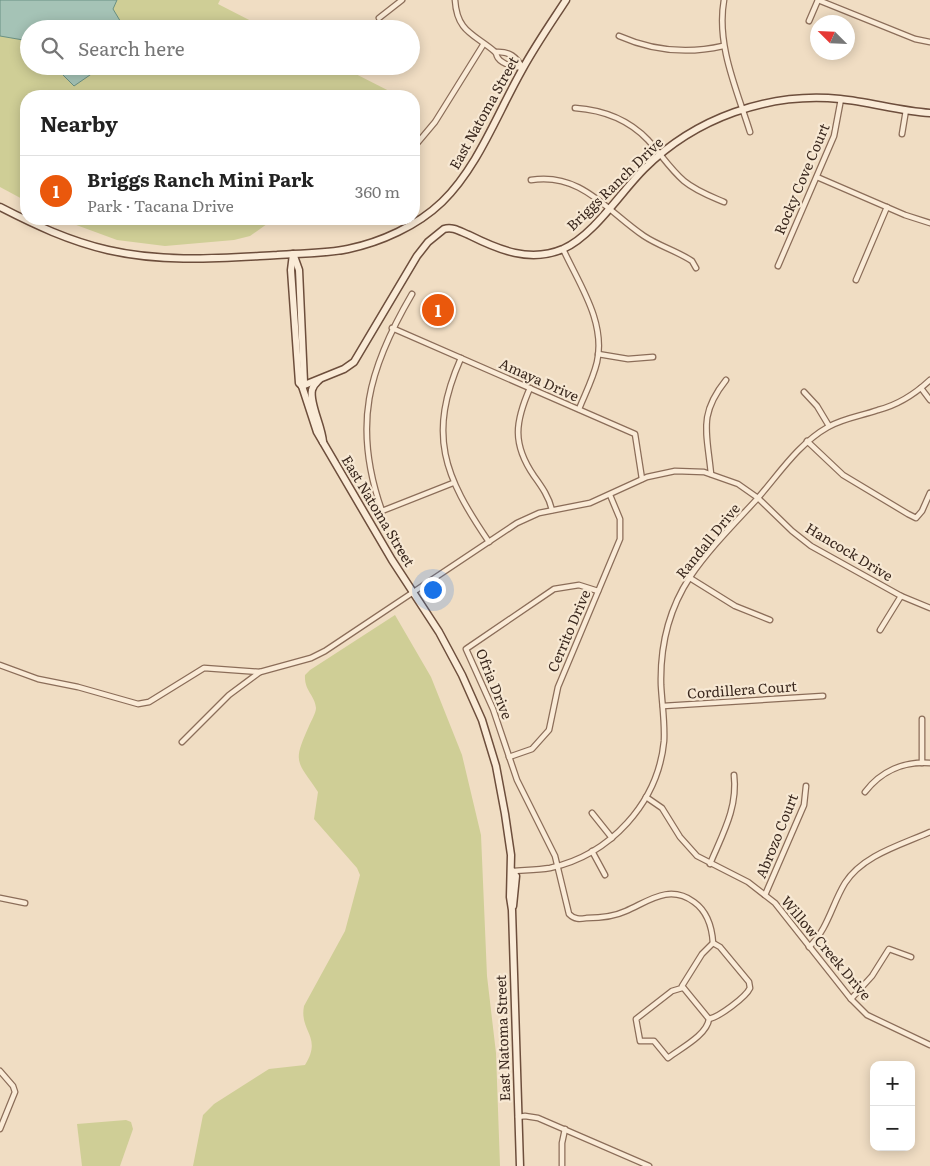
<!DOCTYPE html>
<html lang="en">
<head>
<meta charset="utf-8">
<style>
  :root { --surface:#fff; --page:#f2f2f2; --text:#222; --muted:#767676; --line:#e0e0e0; --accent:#ea580c }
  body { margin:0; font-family:Literata,serif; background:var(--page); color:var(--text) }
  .controls { position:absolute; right:15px; bottom:15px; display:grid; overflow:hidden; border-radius:10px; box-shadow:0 2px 12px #0003 }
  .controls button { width:45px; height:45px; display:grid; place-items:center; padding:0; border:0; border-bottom:1px solid var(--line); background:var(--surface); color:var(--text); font:25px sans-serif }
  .compass { position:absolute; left:810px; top:15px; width:45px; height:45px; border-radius:50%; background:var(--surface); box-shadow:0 2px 12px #0003; rotate:294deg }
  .you { position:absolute; left:432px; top:589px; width:18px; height:18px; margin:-12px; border:4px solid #fff; border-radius:50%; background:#1a73e8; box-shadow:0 0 0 8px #1a73e833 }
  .badge { display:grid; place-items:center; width:32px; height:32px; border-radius:50%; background:var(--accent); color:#fff; font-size:16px; font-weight:700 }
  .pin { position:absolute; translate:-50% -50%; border:2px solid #fff; box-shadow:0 1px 5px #0006 }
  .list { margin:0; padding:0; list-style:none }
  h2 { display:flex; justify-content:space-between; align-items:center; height:65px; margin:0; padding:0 20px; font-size:21px }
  h2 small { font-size:16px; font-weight:400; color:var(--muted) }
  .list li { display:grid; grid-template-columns:32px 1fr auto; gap:15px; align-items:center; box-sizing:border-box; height:70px; padding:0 20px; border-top:1px solid var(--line) }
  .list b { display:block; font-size:19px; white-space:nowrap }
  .list p { margin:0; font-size:16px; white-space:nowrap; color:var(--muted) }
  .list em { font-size:16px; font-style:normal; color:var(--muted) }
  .icon { flex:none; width:28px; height:28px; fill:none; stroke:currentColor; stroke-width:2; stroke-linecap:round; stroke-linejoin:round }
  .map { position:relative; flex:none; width:930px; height:1166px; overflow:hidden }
  .search { position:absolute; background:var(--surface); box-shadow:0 2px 12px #0003; left:20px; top:20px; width:400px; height:55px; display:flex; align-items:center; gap:12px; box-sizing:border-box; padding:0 18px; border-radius:28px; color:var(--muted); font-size:19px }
  .panel { position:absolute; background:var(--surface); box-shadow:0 2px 12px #0003; left:20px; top:90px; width:400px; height:135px; border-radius:20px }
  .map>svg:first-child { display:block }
  .green { fill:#cfce96 }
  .water { fill:#a5c3b6; stroke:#6b9183 }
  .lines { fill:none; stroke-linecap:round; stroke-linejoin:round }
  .street-casing { stroke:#8b6d59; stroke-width:7 }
  .secondary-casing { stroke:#6d4e3c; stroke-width:9 }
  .street { stroke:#faebd7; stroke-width:4.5 }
  .secondary { stroke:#faebd7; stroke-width:6 }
  .labels { text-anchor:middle; stroke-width:4.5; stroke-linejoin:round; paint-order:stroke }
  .street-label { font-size:14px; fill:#3a281e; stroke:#f7e8d3 }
</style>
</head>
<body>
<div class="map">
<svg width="930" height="1166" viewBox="0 0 930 1166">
  <rect width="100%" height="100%" fill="#f0ddc3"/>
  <g class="green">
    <path d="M0 0H220L218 4 267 29H29V66H340L399 96H26V201L0 187Z"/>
    <path d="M60 219H274L250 236 234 240 165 246 117 240Z"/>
    <path d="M395 615 431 677 462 755 481 835 487 976 496 1053 500 1166H193L203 1115 214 1104 269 1069 305 1065C323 1036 299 1032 304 1006L345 931 360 875 357 868 314 819 318 792C297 760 292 764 309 726 311 721 316 713 316 708 315 695 304 691 305 675L310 670Z"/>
    <path d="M126 1120 131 1122 133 1129 120 1166H82L77 1124Z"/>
  </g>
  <g class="water">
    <path d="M0 0H117L113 9 125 29H29V41L0 36Z"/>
    <path d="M54 66H103L74 86Z"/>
  </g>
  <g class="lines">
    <defs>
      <g id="street">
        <path d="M455 0C457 32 474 34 494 51 498 55 495 53 498 58 503 65 514 67 523 68"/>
        <path d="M724 0C716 45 737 90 750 132"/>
        <path d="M818 0 915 39 930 42"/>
        <path d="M379 18 402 0"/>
        <path d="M809 21 818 0"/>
        <path d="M619 36C653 51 688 54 723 46"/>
        <path d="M496 52C510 51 516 57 523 68"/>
        <path d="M575 108C603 110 629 120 648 140 660 153 670 169 684 181 696 191 710 196 724 202"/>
        <path d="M902 134 906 110"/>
        <path d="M414 147 435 122 483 45"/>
        <path d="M817 177 905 215 930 223"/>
        <path d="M531 180C581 172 607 211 644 236 659 246 677 251 692 261L696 268"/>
        <path d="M563 249C579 284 606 322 597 362 593 379 585 394 579 409"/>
        <path d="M778 266 834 136 841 99"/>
        <path d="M856 280 887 207"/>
        <path d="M412 294C368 369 352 426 382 511L453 483"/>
        <path d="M392 328 635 434 642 479"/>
        <path d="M598 354 628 359 653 357"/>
        <path d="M461 358C427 435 444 476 489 542"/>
        <path d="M530 388C515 422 512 444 534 476 542 487 549 497 552 510"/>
        <path d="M921 388 930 400"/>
        <path d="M804 392 817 406 829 426"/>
        <path d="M807 441 843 475 908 514 916 518 922 511 930 493"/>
        <path d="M711 474C707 432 698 415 726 380"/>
        <path d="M690 578 735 606 770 620"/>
        <path d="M598 591 579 585 554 589 466 649 493 709 517 780 555 856 569 914C575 920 580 919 587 918 601 918 613 917 626 911 649 901 669 884 694 902 708 912 712 927 713 943L702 954 682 986 709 1019C707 1035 681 1048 668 1058L654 1041H640L636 1019 672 991 682 988"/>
        <path d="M880 630 901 596"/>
        <path d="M0 665 38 679 78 687 138 704 149 702 204 668 260 672 311 658 325 651 517 523 539 513 590 503 647 477 675 471 704 472 738 484 758 498 792 531 811 546 901 596 930 608"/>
        <path d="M663 706 823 696"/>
        <path d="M182 742 229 695 260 672"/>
        <path d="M509 757 532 749 549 730 558 687 620 539V519L610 495"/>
        <path d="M922 763V719"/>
        <path d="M865 792C881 771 904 761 930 763"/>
        <path d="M646 797 662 808 680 837 697 856 748 882 775 903 851 999 867 1015 930 1045"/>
        <path d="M592 813 612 838"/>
        <path d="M592 851 605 875"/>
        <path d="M710 864C722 835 738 808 734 775"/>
        <path d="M512 871C524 870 538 870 550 868 610 855 658 803 664 741 665 722 662 704 661 685 660 647 669 609 690 577 709 549 734 524 757 499 779 474 798 444 828 427 844 418 861 416 878 410 898 405 915 394 930 380"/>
        <path d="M765 895 804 805 806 786"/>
        <path d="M0 898 25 903"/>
        <path d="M809 947C828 929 832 904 845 883 863 855 901 845 930 832"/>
        <path d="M851 999 872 976 889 949 911 957"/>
        <path d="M709 1019C719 1017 746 997 750 988L749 982 720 947 713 943"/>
        <path d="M0 1071 13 1086 15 1092 0 1129"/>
        <path d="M518 1117 525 1116 538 1118 649 1166"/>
        <path d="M562 1166V1143L565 1129"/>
      </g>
      <g id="secondary">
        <path d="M0 207C35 225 69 241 108 250 164 263 220 258 277 255 300 253 325 254 348 249 381 242 417 226 442 202 478 167 497 114 522 70 535 46 551 23 566 0"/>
        <path d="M293 254 291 270 299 383 302 386 317 432 392 560 439 632 462 675 482 720 496 766 505 814 511 855 510 897 512 910 520 1166"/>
        <path d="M294 256 299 270 304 382 302 386"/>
        <path d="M319 380C316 383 313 385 312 390 309 403 322 426 323 442"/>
        <path d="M302 386 344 369 354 362 417 256 428 242 444 229C453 226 461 232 469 235 499 250 530 263 563 249 594 235 620 193 644 169 695 118 768 92 840 99 870 102 900 111 930 113"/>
        <path d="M512 871 516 876 513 906"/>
      </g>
    </defs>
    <use href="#street" class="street-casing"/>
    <use href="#secondary" class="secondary-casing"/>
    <use href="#street" class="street"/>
    <use href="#secondary" class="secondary"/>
  </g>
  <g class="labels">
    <g class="street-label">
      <text transform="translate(484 113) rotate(-61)" y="5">East Natoma Street</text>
      <text transform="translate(802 179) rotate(-67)" y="5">Rocky Cove Court</text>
      <text transform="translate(615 184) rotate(-44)" y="5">Briggs Ranch Drive</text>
      <text transform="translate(539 380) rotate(24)" y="5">Amaya Drive</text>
      <text transform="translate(378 511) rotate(59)" y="5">East Natoma Street</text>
      <text transform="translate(708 541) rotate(-51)" y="5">Randall Drive</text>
      <text transform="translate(849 552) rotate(31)" y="5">Hancock Drive</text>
      <text transform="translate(569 631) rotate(-67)" y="5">Cerrito Drive</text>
      <text transform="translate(494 684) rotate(68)" y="5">Ofria Drive</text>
      <text transform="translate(742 690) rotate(-4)" y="5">Cordillera Court</text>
      <text transform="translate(777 836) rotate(-68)" y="5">Abrozo Court</text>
      <text transform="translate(826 948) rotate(50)" y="5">Willow Creek Drive</text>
      <text transform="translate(503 1038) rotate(-92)" y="5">East Natoma Street</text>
    </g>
  </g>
</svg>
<div class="controls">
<button>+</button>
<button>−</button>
</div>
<svg class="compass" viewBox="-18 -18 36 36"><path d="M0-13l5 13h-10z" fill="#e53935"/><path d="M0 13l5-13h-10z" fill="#767676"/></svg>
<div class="you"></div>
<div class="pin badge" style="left:438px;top:310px">1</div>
<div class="search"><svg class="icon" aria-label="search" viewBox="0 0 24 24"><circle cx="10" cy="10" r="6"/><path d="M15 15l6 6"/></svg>Search here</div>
<section class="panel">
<h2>Nearby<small></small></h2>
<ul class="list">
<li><span class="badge">1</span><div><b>Briggs Ranch Mini Park</b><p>Park · Tacana Drive</p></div><em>360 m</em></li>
</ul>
</section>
</div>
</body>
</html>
